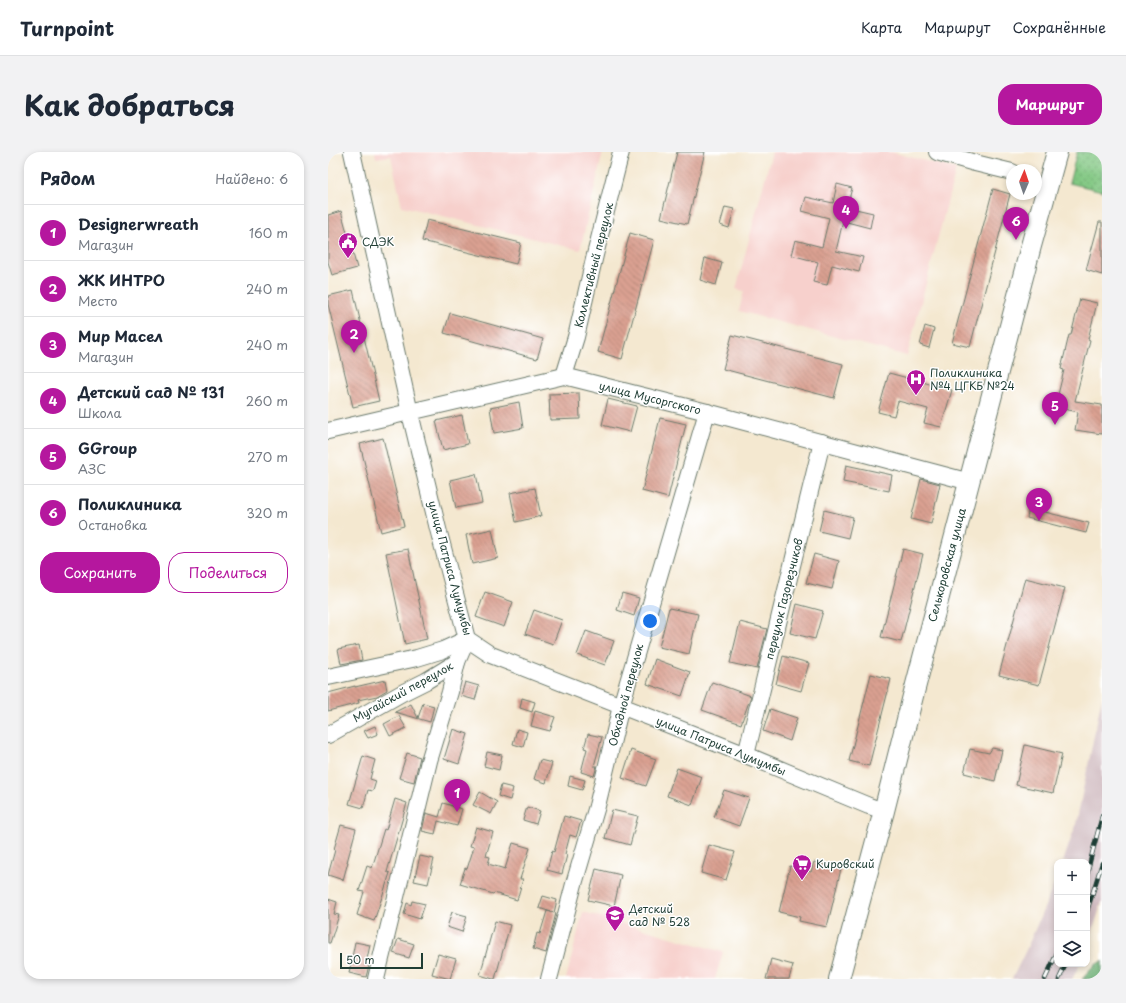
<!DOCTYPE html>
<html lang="ru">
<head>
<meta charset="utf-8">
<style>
  :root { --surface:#fff; --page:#f2f2f3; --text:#1f2937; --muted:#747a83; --line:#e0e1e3; --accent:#b5179e }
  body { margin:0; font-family:"Playpen Sans",sans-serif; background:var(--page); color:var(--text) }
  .controls { position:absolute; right:12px; bottom:12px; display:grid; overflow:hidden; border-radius:8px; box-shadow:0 2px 6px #0003 }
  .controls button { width:36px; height:36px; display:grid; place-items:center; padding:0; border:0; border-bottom:1px solid var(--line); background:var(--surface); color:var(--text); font:20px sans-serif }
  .compass { position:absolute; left:678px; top:12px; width:36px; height:36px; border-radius:50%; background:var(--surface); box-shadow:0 2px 6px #0003; rotate:2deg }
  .scale { position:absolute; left:12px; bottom:10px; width:83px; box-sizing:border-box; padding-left:4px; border:2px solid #1f3d34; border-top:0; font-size:11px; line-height:14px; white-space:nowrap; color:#1f3d34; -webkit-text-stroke:3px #fff; paint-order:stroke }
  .you { position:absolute; left:322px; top:469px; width:14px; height:14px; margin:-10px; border:3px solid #fff; border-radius:50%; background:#1a73e8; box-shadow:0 0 0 6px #1a73e833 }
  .badge { display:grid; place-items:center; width:26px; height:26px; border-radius:50%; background:var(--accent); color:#fff; font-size:13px; font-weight:700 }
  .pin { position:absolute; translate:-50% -33px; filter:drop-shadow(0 1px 2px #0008) }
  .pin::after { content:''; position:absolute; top:21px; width:14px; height:12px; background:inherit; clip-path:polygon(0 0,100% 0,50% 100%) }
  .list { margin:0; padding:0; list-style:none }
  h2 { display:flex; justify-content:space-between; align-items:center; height:52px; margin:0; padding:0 16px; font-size:17px }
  h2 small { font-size:13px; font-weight:400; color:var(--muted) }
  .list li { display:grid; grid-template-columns:26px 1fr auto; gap:12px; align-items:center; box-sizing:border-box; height:56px; padding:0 16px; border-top:1px solid var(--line) }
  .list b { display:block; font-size:15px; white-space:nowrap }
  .list p { margin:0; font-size:13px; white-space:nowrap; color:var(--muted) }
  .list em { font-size:13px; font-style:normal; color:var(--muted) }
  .actions { display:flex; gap:8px; padding:12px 16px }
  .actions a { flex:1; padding:9px 0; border:1px solid var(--accent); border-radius:16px; text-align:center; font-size:14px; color:var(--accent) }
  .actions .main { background:var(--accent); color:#fff }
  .icon { flex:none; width:22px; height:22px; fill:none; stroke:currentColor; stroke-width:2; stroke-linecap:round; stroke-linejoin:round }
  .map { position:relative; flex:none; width:774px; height:827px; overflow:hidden; border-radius:16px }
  header { display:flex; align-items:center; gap:24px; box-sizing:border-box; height:56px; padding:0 20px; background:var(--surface); border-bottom:1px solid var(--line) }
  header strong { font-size:19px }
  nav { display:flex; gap:22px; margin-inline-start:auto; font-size:14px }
  .intro { display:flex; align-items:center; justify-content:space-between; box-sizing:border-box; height:96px; padding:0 24px }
  h1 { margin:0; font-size:28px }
  .button { padding:10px 18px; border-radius:16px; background:var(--accent); color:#fff; font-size:14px; font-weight:700 }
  main { display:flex; gap:24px; padding:0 24px }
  aside { flex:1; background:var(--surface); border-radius:16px; box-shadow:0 2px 6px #0003 }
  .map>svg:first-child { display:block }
  .built { fill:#f7d0cc }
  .industrial { fill:#d2bec3 }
  .grass { fill:url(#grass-dots); stroke:#50825b }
  .forest { fill:url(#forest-crowns); stroke:#447452 }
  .building { fill:url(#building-back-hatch) }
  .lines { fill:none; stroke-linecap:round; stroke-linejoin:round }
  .minor-casing { stroke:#6a796b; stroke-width:18 }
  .major-casing { stroke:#6a796b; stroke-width:22 }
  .minor { stroke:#fff; stroke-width:16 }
  .major { stroke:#fff; stroke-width:20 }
  .rail-casing { stroke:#1f3d34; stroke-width:4.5 }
  .rail { stroke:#fff; stroke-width:3; stroke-dasharray:9; stroke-linecap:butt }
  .labels { text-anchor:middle; stroke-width:3; stroke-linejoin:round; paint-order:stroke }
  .poi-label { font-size:11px; fill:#1f3d34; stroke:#fff; text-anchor:start }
  .street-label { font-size:11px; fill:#1f3d34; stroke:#fff }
</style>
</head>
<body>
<header>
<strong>Turnpoint</strong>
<nav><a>Карта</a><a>Маршрут</a><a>Сохранённые</a></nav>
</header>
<div class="intro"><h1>Как добраться</h1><a class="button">Маршрут</a></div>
<main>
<aside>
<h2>Рядом<small>Найдено: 6</small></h2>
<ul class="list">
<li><span class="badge">1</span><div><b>Designerwreath</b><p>Магазин</p></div><em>160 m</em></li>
<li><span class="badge">2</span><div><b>ЖК ИНТРО</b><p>Место</p></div><em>240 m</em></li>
<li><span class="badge">3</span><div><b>Мир Масел</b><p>Магазин</p></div><em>240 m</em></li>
<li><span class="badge">4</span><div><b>Детский сад № 131</b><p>Школа</p></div><em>260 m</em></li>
<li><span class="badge">5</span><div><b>GGroup</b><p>АЗС</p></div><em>270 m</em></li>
<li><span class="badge">6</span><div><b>Поликлиника</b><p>Остановка</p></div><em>320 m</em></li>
</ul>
<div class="actions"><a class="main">Сохранить</a><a>Поделиться</a></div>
</aside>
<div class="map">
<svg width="774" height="827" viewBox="0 0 774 827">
  <defs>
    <pattern id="grass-dots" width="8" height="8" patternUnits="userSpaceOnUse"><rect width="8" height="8" fill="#81c782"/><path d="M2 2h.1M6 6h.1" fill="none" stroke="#69a36b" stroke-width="1.8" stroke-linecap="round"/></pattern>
    <pattern id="forest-crowns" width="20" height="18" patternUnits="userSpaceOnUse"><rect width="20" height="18" fill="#68ac70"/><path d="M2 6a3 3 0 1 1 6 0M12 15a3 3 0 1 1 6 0" fill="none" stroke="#558d5d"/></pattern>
    <pattern id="building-back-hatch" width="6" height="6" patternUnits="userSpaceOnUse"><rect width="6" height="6" fill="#daa091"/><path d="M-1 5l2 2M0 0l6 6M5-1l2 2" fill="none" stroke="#b08477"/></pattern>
  </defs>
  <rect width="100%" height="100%" fill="#fff"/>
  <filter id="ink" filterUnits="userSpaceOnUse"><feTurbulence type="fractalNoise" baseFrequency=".025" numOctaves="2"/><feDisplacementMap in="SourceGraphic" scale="8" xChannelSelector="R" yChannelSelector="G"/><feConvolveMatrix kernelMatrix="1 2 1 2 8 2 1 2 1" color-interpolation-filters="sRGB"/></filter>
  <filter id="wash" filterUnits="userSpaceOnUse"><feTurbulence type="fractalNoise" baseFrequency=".012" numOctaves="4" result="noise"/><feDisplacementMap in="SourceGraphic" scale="16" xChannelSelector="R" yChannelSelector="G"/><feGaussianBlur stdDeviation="0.9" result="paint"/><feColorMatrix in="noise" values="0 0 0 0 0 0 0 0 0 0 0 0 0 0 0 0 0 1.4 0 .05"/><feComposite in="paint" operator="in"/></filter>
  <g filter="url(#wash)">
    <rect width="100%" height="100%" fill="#f4e8d0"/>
    <g class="built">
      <path d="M47 0H275L252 98 74 54 63 4 48 6Z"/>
      <path d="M444 0H563L628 17 579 204 411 159 416 139 408 137Z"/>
      <path d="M255 760 395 800 387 827H238Z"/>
    </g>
    <g class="industrial">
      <path d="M774 545V750L759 796V710H735L748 672Z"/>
      <path d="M729 726V812H752L744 827H684L699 796Z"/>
    </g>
    <path class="grass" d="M749 0H774V39L741 31Z"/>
    <path class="forest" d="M774 809V827H754L767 813Z"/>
    <g id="blocks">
      <g class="building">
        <path d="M349 0H377L359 72 333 66Z"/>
        <path d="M509 32 524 36 519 55 545 61 542 76 515 69 508 99 535 105 531 120 504 113 499 133 485 130 490 110 463 103 467 88 494 95 501 66 474 59 478 45 505 51Z"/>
        <path d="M665 37 682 42 642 195 624 191Z"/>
        <path d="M397 55 406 57 401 76 392 73Z"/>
        <path d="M13 59 29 116 4 123 0 110V63Z"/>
        <path d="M99 68 193 91 188 112 94 89Z"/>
        <path d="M771 70H774V123L758 118Z"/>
        <path d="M302 81 326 88 294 207 270 200Z"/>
        <path d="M377 106 394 111 388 133 372 128Z"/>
        <path d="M25 138 51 249 25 255 0 152V144Z"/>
        <path d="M752 147 769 151 760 187 762 188 747 249 774 253V282L747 278 750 260 727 255 736 218 733 217 741 183H743Z"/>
        <path d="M122 161 215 187 209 207 116 181Z"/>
        <path d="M597 174 606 177 601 196 592 193Z"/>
        <path d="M404 183 515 212 506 246 395 217Z"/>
        <path d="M561 221 624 238 613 275 596 271 600 257 570 249 566 264 550 260Z"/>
        <path d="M251 241 252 267 222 268 221 242Z"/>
        <path d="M280 247 309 254 302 280 274 273Z"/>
        <path d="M191 250 195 276 166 281 162 256Z"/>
        <path d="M134 263 140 292 115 298 108 269Z"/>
        <path d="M332 266 358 272 340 346 314 339Z"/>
        <path d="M55 286 76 374 53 380 32 292Z"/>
        <path d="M518 313 564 323 561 339 515 330Z"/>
        <path d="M148 322 154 351 128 356 122 328Z"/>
        <path d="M593 327 612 332 603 372 583 367Z"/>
        <path d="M207 336 213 364 188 370 182 341Z"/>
        <path d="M701 356 761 371 758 381 699 366Z"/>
        <path d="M496 358 525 365 520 386 491 379Z"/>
        <path d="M164 377 170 406 144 412 138 383Z"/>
        <path d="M80 397 99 487 77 492 58 401Z"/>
        <path d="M575 397 595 402 573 490 553 485Z"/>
        <path d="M486 402 511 409 504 437 478 431Z"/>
        <path d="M697 426 737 436 711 533 671 523Z"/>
        <path d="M157 440 185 450 176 475 148 465Z"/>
        <path d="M294 441 311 446 306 464 289 458Z"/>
        <path d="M469 452 495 459 487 487 462 481Z"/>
        <path d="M341 456 370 462 361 502 331 495Z"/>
        <path d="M206 458 234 468 225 492 197 482Z"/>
        <path d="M412 470 439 477 429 517 402 511Z"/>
        <path d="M258 479 286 489 277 513 249 503Z"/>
        <path d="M31 493 34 508 13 512 10 497Z"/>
        <path d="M455 504 481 511 473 539 448 532Z"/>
        <path d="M327 507 362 520 354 544 319 532Z"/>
        <path d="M543 522 563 527 541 614 521 609Z"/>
        <path d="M57 528 59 538 49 544 30 548 31 551 0 559V541L27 534V535Z"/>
        <path d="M137 530 151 534 147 548 133 544Z"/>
        <path d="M384 530 423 544 413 572 374 558Z"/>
        <path d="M194 546 207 550 204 560 192 556Z"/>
        <path d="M95 551 106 554 102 570 67 560 83 552 90 566Z"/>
        <path d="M442 557 469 566 462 589 435 579Z"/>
        <path d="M207 559 227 565 222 579 203 574Z"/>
        <path d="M71 564 78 576 62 584 56 572Z"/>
        <path d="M47 574 50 582 40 586 36 579Z"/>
        <path d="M125 577 140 582 131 612 116 607Z"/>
        <path d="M189 577 199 580 195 595 185 592Z"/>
        <path d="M260 582 274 585 266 614H269L266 624 253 620 259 597 256 596Z"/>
        <path d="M697 593 734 602 725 641 688 633Z"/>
        <path d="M664 596 674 598 667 629 636 621 642 597 661 601Z"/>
        <path d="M303 598 328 607 318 634 294 626Z"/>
        <path d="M159 600 174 603 171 618 156 614Z"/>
        <path d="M79 601 92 605 86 630 71 626Z"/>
        <path d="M35 604 47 608 42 627 48 629 45 639 40 638 35 656 21 652Z"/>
        <path d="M212 608 224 611 218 631 206 627Z"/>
        <path d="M349 616 374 625 364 653 339 644Z"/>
        <path d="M242 624 257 628 254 638 240 634Z"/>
        <path d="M173 633 185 636 182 648 170 644Z"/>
        <path d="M396 638 421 646 411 674 386 665Z"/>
        <path d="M152 640 169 650 163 662 145 653Z"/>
        <path d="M67 647 79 651 59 720 62 721 46 769 29 763 36 740 31 739 39 714 44 716 56 677 58 678Z"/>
        <path d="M115 651 134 657 129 674 110 669 107 682 94 679 98 661 111 665Z"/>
        <path d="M199 655 212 659 208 672 195 668Z"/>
        <path d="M284 658 310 664 302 693 277 686Z"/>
        <path d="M236 664 253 669 248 685 242 683 237 702 239 703 234 722 219 718 224 699 226 700Z"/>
        <path d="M13 673 28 677 19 710H20L15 728 0 723 7 698 6 697Z"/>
        <path d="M148 675 165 680 158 704 162 705 160 712 177 717 185 691 202 696 192 727H195L189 748 166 741 165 742 132 732 137 716 139 717 146 695 142 694Z"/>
        <path d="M381 693 407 700 398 728 373 721Z"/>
        <path d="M92 704 106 707 100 732 86 729Z"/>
        <path d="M486 710 513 717 499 775 471 769 472 765 451 760 462 714 483 720Z"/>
        <path d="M268 717 293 723 286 754 260 748Z"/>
        <path d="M215 744 229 748 226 761 211 756Z"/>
        <path d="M0 747 9 750 6 762 11 763 2 791H0Z"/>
        <path d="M84 749 97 752 92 767 76 762 79 751 83 753Z"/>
        <path d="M219 759 228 761 218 801 205 797 209 781 212 782Z"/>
        <path d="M124 760 139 764 134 780 119 775Z"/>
        <path d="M167 769 182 773 167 827H165L152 823Z"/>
        <path d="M70 787 86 792 81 806 65 801Z"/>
        <path d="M27 790 42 793 38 812 41 813 38 825 21 821Z"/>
        <path d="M110 802 128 807 122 827 104 822Z"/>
        <path d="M443 807 465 813 461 827H438Z"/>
      </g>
    </g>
  </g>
  <g filter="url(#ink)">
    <use href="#blocks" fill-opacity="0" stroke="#6a796b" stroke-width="1"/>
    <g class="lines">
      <defs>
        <g id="minor">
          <path d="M24 0 82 261 110 377 139 487 163 503 418 603 541 654 556 659"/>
          <path d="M609 0 647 11 684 20"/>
          <path d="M236 224 248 185 267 103 293 0"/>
          <path d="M0 279 236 224 379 260 642 330"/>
          <path d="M0 525 89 506 115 498 139 487"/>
          <path d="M0 583 74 541 98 529 129 510 139 487"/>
          <path d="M418 603 494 290"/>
          <path d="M48 827 101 609 122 540 129 510"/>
          <path d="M221 827 246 732 269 654 293 554 379 260"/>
        </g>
        <path id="major" d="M511 827 556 659 585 544 703 94 729 0"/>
      </defs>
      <use href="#minor" class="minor-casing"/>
      <use href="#major" class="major-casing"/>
      <use href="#minor" class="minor"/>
      <use href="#major" class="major"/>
      <defs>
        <g id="rail">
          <path d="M759 721 774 664"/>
          <path d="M759 759 774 711"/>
          <path d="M717 827 729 801"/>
          <path d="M731 827 738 812"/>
        </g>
      </defs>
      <use href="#rail" class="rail-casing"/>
      <use href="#rail" class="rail"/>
    </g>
  </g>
  <defs>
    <symbol id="civic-pin" viewBox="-11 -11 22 30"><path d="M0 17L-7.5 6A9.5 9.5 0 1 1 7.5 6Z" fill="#b5179e" stroke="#fff"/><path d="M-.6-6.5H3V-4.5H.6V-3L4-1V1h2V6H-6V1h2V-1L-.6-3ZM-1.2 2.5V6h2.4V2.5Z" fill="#fff"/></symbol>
    <symbol id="hospital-pin" viewBox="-11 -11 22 30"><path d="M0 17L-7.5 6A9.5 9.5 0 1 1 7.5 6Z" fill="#b5179e" stroke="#fff"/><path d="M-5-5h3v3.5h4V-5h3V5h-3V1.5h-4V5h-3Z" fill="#fff"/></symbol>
    <symbol id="supermarket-pin" viewBox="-11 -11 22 30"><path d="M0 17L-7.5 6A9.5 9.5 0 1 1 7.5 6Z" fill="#b5179e" stroke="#fff"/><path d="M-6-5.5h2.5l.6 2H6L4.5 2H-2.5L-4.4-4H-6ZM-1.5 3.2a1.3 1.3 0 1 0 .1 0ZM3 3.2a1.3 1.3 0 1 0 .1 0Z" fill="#fff"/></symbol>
    <symbol id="school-pin" viewBox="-11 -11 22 30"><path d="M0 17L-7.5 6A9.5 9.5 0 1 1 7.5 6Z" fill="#b5179e" stroke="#fff"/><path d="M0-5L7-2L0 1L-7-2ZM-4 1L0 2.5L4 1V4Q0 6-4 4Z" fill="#fff"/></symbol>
  </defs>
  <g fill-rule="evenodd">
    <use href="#civic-pin" x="9" y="79" width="22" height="30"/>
    <use href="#hospital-pin" x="577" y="216" width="22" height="30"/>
    <use href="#supermarket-pin" x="463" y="701" width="22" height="30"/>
    <use href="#school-pin" x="276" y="752" width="22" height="30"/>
  </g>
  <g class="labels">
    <g class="poi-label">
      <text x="34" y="94">СДЭК</text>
      <text x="602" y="225">Поликлиника<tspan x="602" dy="13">№4 ЦГКБ №24</tspan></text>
      <text x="488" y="716">Кировский</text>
      <text x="301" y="761">Детский<tspan x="301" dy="13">сад № 528</tspan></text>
    </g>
    <g class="street-label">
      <text transform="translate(266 113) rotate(-76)" y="4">Коллективный переулок</text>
      <text transform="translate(322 246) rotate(14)" y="4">улица Мусоргского</text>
      <text transform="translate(619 413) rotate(-75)" y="4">Селькоровская улица</text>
      <text transform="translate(122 416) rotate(75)" y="4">улица Патриса Лумумбы</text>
      <text transform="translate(456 447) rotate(-76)" y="4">переулок Газорезчиков</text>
      <text transform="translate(75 540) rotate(-29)" y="4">Мугайский переулок</text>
      <text transform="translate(298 543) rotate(-75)" y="4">Обходной переулок</text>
      <text transform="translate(393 594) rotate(22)" y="4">улица Патриса Лумумбы</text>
    </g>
  </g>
</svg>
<div class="controls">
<button>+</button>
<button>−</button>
<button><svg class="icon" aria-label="layers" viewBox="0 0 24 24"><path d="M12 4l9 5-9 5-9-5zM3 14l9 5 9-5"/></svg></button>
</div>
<svg class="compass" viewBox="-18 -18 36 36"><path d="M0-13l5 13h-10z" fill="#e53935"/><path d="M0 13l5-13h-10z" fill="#747a83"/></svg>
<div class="scale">50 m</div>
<div class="you"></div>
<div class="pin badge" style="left:129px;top:660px">1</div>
<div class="pin badge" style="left:26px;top:201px">2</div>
<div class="pin badge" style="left:711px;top:369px">3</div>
<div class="pin badge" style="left:518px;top:77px">4</div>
<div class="pin badge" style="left:727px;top:273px">5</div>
<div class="pin badge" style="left:688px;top:88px">6</div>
</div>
</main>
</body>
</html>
